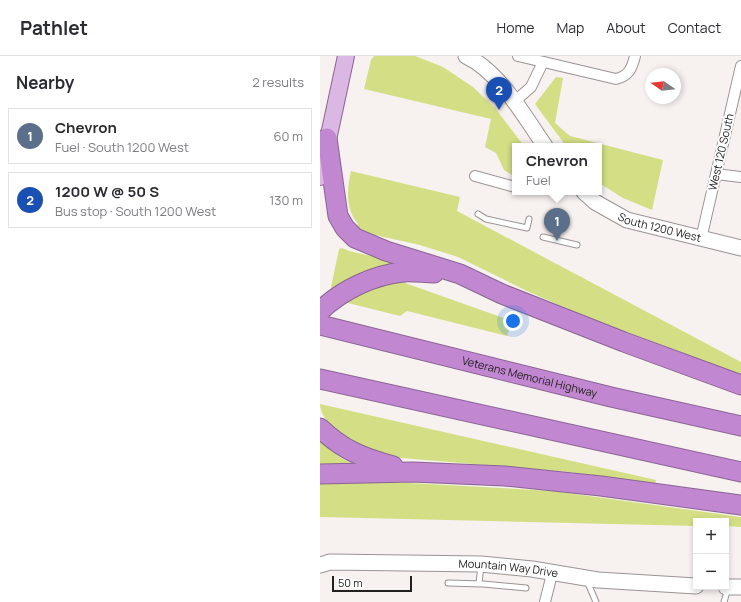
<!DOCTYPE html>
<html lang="en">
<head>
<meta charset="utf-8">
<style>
  :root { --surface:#fff; --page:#f7f7f7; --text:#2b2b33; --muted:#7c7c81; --line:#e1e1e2; --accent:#b45309 }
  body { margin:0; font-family:Manrope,sans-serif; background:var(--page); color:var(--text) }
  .controls { position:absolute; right:12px; bottom:12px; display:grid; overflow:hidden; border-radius:0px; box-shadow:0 2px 6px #0003 }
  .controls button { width:36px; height:36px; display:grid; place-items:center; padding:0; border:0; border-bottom:1px solid var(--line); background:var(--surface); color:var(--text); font:20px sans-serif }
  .compass { position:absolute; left:325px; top:12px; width:36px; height:36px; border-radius:50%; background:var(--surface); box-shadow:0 2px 6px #0003; rotate:284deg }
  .scale { position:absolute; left:12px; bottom:10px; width:80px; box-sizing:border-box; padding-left:4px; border:2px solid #232120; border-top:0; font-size:11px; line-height:14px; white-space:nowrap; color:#232120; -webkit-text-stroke:3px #fff; paint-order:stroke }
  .you { position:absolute; left:193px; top:265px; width:14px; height:14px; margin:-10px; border:3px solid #fff; border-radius:50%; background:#1a73e8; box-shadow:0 0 0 6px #1a73e833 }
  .badge { display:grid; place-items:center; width:26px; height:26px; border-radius:50%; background:var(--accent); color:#fff; font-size:13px; font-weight:700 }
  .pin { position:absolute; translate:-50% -33px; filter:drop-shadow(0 1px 2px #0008) }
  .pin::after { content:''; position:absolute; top:21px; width:14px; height:12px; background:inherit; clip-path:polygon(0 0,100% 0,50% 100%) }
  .popup { position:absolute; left:192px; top:87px; width:90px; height:52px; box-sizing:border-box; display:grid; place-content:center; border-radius:0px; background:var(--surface); filter:drop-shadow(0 1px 3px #0005); font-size:13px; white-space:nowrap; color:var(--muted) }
  .popup b { font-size:15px; color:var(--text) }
  .popup::after { content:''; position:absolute; left:50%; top:100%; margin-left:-8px; border:8px solid transparent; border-top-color:var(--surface) }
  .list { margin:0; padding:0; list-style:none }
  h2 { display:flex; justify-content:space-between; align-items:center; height:52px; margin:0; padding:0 16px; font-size:17px }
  h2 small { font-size:13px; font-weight:400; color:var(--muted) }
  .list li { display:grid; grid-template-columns:26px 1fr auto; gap:12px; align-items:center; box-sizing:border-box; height:56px; margin:0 8px 8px; padding:0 8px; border:1px solid var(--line); border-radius:0px }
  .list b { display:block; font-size:15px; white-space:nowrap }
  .list p { margin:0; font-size:13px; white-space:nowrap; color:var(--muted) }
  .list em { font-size:13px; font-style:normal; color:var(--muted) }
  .map { position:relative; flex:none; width:421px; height:546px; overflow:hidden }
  header { display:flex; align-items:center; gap:24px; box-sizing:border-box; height:56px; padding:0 20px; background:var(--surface); border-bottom:1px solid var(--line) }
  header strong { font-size:19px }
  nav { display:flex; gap:22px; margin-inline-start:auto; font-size:14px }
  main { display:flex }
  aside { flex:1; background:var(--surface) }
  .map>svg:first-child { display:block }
  .green { fill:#d4df85 }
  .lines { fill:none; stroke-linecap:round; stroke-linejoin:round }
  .lane-casing { stroke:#9a9492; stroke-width:7 }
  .street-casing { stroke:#9a9492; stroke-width:12 }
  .secondary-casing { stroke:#9a9492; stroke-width:17 }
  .primary-casing { stroke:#8a6493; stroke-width:18 }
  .highway-casing { stroke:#8a6493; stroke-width:21 }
  .lane { stroke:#fff; stroke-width:5 }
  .street { stroke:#fff; stroke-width:10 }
  .secondary { stroke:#fff; stroke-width:15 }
  .primary { stroke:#dab8e3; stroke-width:16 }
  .highway { stroke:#c188d1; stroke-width:19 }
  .labels { text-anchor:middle; stroke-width:4; stroke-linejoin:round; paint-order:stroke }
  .street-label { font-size:11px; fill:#232120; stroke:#fff }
</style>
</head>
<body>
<header>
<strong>Pathlet</strong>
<nav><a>Home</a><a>Map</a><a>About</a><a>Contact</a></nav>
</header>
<main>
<aside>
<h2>Nearby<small>2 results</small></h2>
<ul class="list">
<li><span class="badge" style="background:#5c6f8a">1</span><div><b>Chevron</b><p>Fuel · South 1200 West</p></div><em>60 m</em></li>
<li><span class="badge" style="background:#1a4fb4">2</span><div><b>1200 W @ 50 S</b><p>Bus stop · South 1200 West</p></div><em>130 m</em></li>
</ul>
</aside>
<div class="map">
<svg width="421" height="546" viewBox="0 0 421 546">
  <rect width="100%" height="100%" fill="#f7f1ef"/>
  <g class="green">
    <path d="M54 0H95L123 11 153 31 175 52 204 90H195V121L184 114 176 97 165 91 171 63 44 33 51 4Z"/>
    <path d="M236 21 243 22 235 67 250 80 343 104 332 154 303 142 279 127V90H246L215 48Z"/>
    <path d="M31 115 140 141 137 155 421 306V318L271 263 207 235 138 201 100 189 46 177 37 170 38 168C25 153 27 133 31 115Z"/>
    <path d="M22 192 29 195 87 208 9 241 19 193Z"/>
    <path d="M89 222 85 227 192 265 187 280 87 255 80 260 24 246 49 231Z"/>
    <path d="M0 348 336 424 335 428 250 416 69 401C60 398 51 396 42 392 27 386 0 365 0 348Z"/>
    <path d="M0 385 21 402 37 410 0 414Z"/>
    <path d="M16 423 233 435 421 461V471L406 470V465H376V470L0 461V426Z"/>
  </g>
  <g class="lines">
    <defs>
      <g id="lane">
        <path d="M158 158 166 163 207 172 209 163"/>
        <path d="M223 181 257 189"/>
        <path d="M267 525 276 546"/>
        <path d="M128 527 163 528 206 532"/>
        <path d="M159 527 161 509"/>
        <path d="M404 546 408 532"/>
      </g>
      <g id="street">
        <path d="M198 0 296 23C309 20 312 12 315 0"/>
        <path d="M194 46 211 31 223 6"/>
        <path d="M396 118 421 121"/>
        <path d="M155 120 195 131"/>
        <path d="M381 183 421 10"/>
        <path d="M225 546 232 518"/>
      </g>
      <g id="secondary">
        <path d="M146 0C180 16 204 60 225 90"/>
        <path id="s1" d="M264 136 275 146 307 164 421 192"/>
        <path id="s2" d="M0 509 10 506 161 508 212 513 278 524 376 530"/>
        <path d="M406 531H421"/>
      </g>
      <path id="primary" d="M0 121 26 0"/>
      <g id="highway">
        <path d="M7 82 18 160 25 172 35 182 66 195 140 218 182 238 304 286 421 329"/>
        <path d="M0 255C22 234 53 219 83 216 93 215 104 217 114 217"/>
        <path id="s3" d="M0 269 291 341 421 370"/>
        <path d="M0 323 421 416"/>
        <path d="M0 372C23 394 43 402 73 410"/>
        <path d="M0 418 93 416 185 420 281 430 421 449"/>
      </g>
    </defs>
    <use href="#lane" class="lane-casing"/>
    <use href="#street" class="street-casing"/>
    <use href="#secondary" class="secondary-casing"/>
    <use href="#primary" class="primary-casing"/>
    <use href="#highway" class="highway-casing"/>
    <use href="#lane" class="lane"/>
    <use href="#street" class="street"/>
    <use href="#secondary" class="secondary"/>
    <use href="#primary" class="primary"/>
    <use href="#highway" class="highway"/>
  </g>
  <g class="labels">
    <g class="street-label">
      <text transform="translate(401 96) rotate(-77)" y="4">West 120 South</text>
      <text dy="4" stroke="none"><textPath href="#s1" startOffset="85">South 1200 West</textPath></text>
      <text dy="4" stroke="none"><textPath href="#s3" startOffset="216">Veterans Memorial Highway</textPath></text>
      <text dy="4" stroke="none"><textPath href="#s2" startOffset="189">Mountain Way Drive</textPath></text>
    </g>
  </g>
</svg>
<div class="controls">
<button>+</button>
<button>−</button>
</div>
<svg class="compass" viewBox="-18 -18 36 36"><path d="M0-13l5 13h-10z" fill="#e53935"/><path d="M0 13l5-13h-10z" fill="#7c7c81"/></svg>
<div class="scale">50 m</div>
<div class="you"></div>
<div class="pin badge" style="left:237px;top:185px;background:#5c6f8a">1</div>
<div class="popup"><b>Chevron</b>Fuel</div>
<div class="pin badge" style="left:179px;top:54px;background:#1a4fb4">2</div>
</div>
</main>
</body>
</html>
